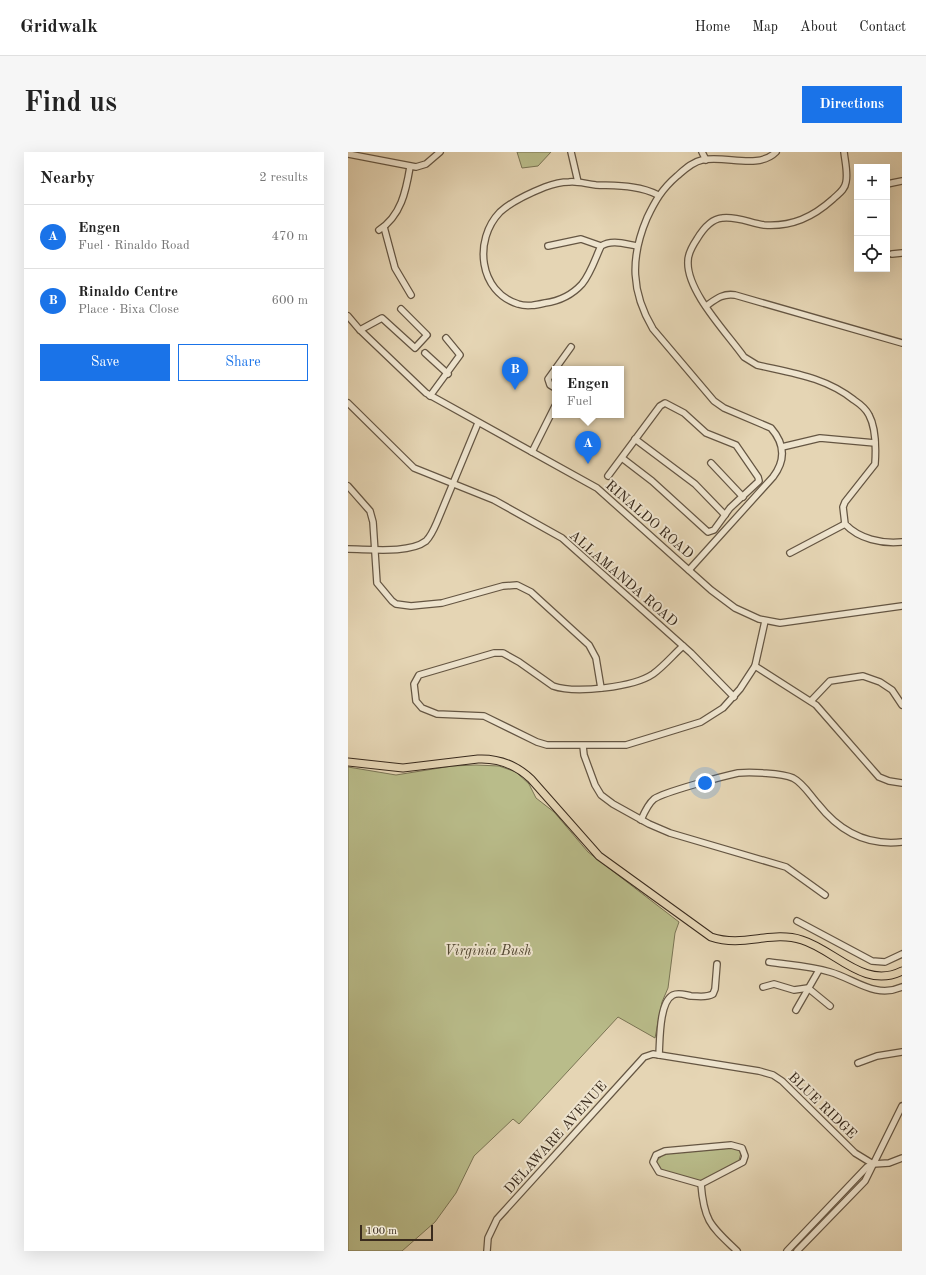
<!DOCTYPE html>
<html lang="en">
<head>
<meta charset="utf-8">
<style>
  :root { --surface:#fff; --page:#f6f6f6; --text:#222; --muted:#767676; --line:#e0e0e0; --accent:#1a73e8 }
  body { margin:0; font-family:"Old Standard TT",serif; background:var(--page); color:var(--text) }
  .controls { position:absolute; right:12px; top:12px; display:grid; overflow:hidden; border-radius:0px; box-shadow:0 4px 16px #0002 }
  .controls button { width:36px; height:36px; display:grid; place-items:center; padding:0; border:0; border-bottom:1px solid var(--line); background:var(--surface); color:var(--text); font:20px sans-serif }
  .scale { position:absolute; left:12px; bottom:10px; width:73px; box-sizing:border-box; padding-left:4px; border:2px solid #3a2b1d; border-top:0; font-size:11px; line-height:14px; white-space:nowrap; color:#3a2b1d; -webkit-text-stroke:3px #eee4ce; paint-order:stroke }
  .you { position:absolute; left:357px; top:631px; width:14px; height:14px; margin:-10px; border:3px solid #fff; border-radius:50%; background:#1a73e8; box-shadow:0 0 0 6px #1a73e833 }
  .badge { display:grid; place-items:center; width:26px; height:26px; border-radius:50%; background:var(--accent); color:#fff; font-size:13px; font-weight:700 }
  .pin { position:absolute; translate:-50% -33px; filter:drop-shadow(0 1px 2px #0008) }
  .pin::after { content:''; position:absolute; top:21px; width:14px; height:12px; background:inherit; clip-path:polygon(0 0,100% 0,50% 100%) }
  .popup { position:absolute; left:204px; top:214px; width:72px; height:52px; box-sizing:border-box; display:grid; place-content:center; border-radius:0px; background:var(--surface); filter:drop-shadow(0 1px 3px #0005); font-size:13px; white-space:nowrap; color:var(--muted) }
  .popup b { font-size:15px; color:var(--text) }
  .popup::after { content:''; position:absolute; left:50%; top:100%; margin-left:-8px; border:8px solid transparent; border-top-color:var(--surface) }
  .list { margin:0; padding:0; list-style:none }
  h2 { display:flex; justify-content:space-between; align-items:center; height:52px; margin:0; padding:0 16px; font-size:17px }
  h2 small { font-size:13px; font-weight:400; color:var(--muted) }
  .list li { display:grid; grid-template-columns:26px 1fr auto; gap:12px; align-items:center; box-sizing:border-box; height:64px; padding:0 16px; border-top:1px solid var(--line) }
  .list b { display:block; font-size:15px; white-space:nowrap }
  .list p { margin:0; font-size:13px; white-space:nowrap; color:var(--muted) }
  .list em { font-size:13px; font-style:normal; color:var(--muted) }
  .actions { display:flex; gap:8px; padding:12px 16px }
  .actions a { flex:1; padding:9px 0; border:1px solid var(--accent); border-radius:0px; text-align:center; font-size:14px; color:var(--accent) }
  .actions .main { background:var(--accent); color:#fff }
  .icon { flex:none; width:22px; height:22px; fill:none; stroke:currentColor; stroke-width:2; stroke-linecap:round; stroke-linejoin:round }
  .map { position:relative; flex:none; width:554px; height:1099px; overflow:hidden; border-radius:0px }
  header { display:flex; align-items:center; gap:24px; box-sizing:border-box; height:56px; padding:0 20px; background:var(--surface); border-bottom:1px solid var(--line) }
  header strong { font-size:19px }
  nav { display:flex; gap:22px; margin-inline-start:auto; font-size:14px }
  .intro { display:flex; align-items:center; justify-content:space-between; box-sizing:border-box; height:96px; padding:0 24px }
  h1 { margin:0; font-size:28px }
  .button { padding:10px 18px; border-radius:0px; background:var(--accent); color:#fff; font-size:14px; font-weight:700 }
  main { display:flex; gap:24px; padding:0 24px }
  aside { flex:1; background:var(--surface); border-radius:0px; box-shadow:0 4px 16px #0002 }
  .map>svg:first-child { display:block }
  .green { fill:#b9bc8a; stroke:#7a7454 }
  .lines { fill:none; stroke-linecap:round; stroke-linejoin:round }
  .minor-casing { stroke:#655643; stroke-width:8 }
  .major-casing { stroke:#3a2b1d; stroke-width:9 }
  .minor { stroke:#eee4ce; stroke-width:5.5 }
  .major { stroke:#e5d5b4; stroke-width:7 }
  .labels { text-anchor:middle; stroke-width:4; stroke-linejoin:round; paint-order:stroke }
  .street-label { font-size:14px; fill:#3a2b1d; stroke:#eee4ce }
  .park-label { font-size:14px; font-style:italic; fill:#534833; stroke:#eee4ce }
</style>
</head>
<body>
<header>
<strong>Gridwalk</strong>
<nav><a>Home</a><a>Map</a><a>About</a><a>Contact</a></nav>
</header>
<div class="intro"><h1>Find us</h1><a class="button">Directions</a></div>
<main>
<aside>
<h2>Nearby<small>2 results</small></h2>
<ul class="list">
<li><span class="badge">A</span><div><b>Engen</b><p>Fuel · Rinaldo Road</p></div><em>470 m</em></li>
<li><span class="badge">B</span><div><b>Rinaldo Centre</b><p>Place · Bixa Close</p></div><em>600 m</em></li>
</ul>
<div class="actions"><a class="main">Save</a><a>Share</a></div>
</aside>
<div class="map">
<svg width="554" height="1099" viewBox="0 0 554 1099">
  <rect width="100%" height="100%" fill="#e5d5b4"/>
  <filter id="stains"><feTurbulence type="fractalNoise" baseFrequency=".005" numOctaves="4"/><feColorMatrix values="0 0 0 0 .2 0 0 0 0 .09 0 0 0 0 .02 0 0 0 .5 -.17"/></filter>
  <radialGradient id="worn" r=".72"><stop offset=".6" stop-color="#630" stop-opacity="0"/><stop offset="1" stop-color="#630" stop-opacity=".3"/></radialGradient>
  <g class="green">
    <path d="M169 0H203L190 14 174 16Z"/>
    <path d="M128 613 151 614 168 620 181 632 188 646 206 660 240 700 331 770 327 781 320 836 314 850 307 886 270 865 171 972 165 967 126 1004 108 1041 87 1070 54 1099H0V615L48 623 104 614Z"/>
    <path d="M384 996 391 997 393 1001 390 1012 353 1030 314 1019 310 1014 308 1009 316 1002Z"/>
  </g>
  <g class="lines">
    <defs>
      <g id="minor">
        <path d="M223 0 230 30"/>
        <path d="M354 0 358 8"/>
        <path d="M496 0C497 9 500 21 498 30 497 38 490 42 485 47 465 65 444 75 416 73 402 71 389 64 374 66 363 67 355 77 349 87 345 93 340 101 340 109 338 139 379 181 396 205L409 213C444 221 477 225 506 248 512 252 518 257 521 263 528 276 528 297 527 312L497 350 495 355 497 372C511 387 534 392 554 390"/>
        <path d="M0 2 68 15 78 12 92 0"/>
        <path d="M539 32 554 29"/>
        <path d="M36 75 47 116 63 143"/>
        <path d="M31 78C53 64 58 39 62 15"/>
        <path d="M200 94 233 87 253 94"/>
        <path d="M289 94C277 92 264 87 253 94 247 107 243 121 234 132 224 143 212 149 197 151 188 153 179 155 170 152 131 140 125 88 152 60 164 49 182 41 197 35 205 32 212 30 221 30 230 29 238 32 248 33 269 34 291 33 310 43"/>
        <path d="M544 102 554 101"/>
        <path d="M358 154C368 147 375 141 387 143L554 191"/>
        <path d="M0 164 11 177 78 241 249 336 363 438 387 456 411 467 432 471 554 454"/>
        <path d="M12 178 34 166 67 196 79 183 53 157"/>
        <path d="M77 201 100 222"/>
        <path d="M207 236 202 233 200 227 223 195"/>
        <path d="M82 244 112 203 98 186"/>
        <path d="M0 251 66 316 146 348 214 386 343 501 386 545"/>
        <path d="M287 287 347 332 377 363"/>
        <path d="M434 295 472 286 527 291"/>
        <path d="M184 300 207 254"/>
        <path d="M363 311 395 345"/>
        <path d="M260 324 312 254 317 251 336 261 358 281 388 293 410 325 411 329 382 356 366 378 360 380 304 329 274 306"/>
        <path d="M0 334 22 359 25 370 29 431 44 449 48 452 63 454 94 451 155 434 169 433 183 440 241 493 248 506 253 536"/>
        <path d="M0 397C21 397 61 402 78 389 83 384 86 377 89 370L130 271"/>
        <path d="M442 401 497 372"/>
        <path d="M341 418 425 325C438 308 437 292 423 276L376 256 366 249 305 177C283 140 282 106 299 66 307 49 314 37 329 24 336 18 344 10 354 8 378 3 410 18 428 0"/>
        <path d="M335 494C325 503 316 514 305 522 286 535 228 542 205 534L171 510 155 501H146L71 523 66 532 68 549 74 556 89 562 136 564 189 590 199 593H278L353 570 375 556 392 537 407 514 417 469"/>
        <path d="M407 514 468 553 531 625 541 629 554 631"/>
        <path d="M463 549 482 529 515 524 532 530 544 538 554 553"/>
        <path d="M235 594 236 603 247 633 253 643 265 652 301 672 322 681 438 715 477 743"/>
        <path d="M293 668C296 661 300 652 306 647 316 640 376 624 390 621 403 620 434 621 445 626 455 631 462 643 470 652 492 680 519 694 554 690"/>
        <path d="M449 769 524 809 537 810 554 802"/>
        <path d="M421 810C441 813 462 814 482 820 507 827 527 847 554 835"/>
        <path d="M415 835 426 832 446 838 460 836 482 854"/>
        <path d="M448 858 471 818"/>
        <path d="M311 903C312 889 311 850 325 843 331 840 337 843 343 844 351 844 358 846 365 842L367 837 369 812"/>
        <path d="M510 911 529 904 554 900"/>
        <path d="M383 993 394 996 397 1004 395 1010 353 1032 311 1020 305 1010 308 1003 317 999Z"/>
        <path d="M353 1032C356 1070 363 1074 389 1099"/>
        <path d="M139 1099 140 1086 149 1067 296 905 305 902 411 919 425 923 434 929 507 1001 525 1012 541 1011 554 1006"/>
        <path d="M439 1099 519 1015 525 1012"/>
        <path d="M449 1099 517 1029 554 954"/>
      </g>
      <path id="major" d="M0 610 55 616 130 607C151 606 168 613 183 627L251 704 363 785C396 796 423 778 454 788 487 798 516 838 554 819"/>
    </defs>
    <use href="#minor" class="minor-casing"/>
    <use href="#major" class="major-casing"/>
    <use href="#minor" class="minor"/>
    <use href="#major" class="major"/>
  </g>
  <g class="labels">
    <g class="street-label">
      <text transform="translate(302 367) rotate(41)" y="5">RINALDO ROAD</text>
      <text transform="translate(276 426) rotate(41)" y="5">ALLAMANDA ROAD</text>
      <text transform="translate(475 953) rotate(44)" y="5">BLUE RIDGE</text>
      <text transform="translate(207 985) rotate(-48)" y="5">DELAWARE AVENUE</text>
    </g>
    <g class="park-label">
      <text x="140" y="803">Virginia Bush</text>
    </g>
  </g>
  <rect width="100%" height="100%" filter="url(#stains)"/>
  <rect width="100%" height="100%" fill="url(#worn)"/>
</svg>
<div class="controls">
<button>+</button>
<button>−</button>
<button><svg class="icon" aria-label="locate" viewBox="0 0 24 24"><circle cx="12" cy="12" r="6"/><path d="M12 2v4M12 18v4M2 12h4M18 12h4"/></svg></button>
</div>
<div class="scale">100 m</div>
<div class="you"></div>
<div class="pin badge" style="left:240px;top:312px">A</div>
<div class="popup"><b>Engen</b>Fuel</div>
<div class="pin badge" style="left:167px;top:238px">B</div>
</div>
</main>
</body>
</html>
